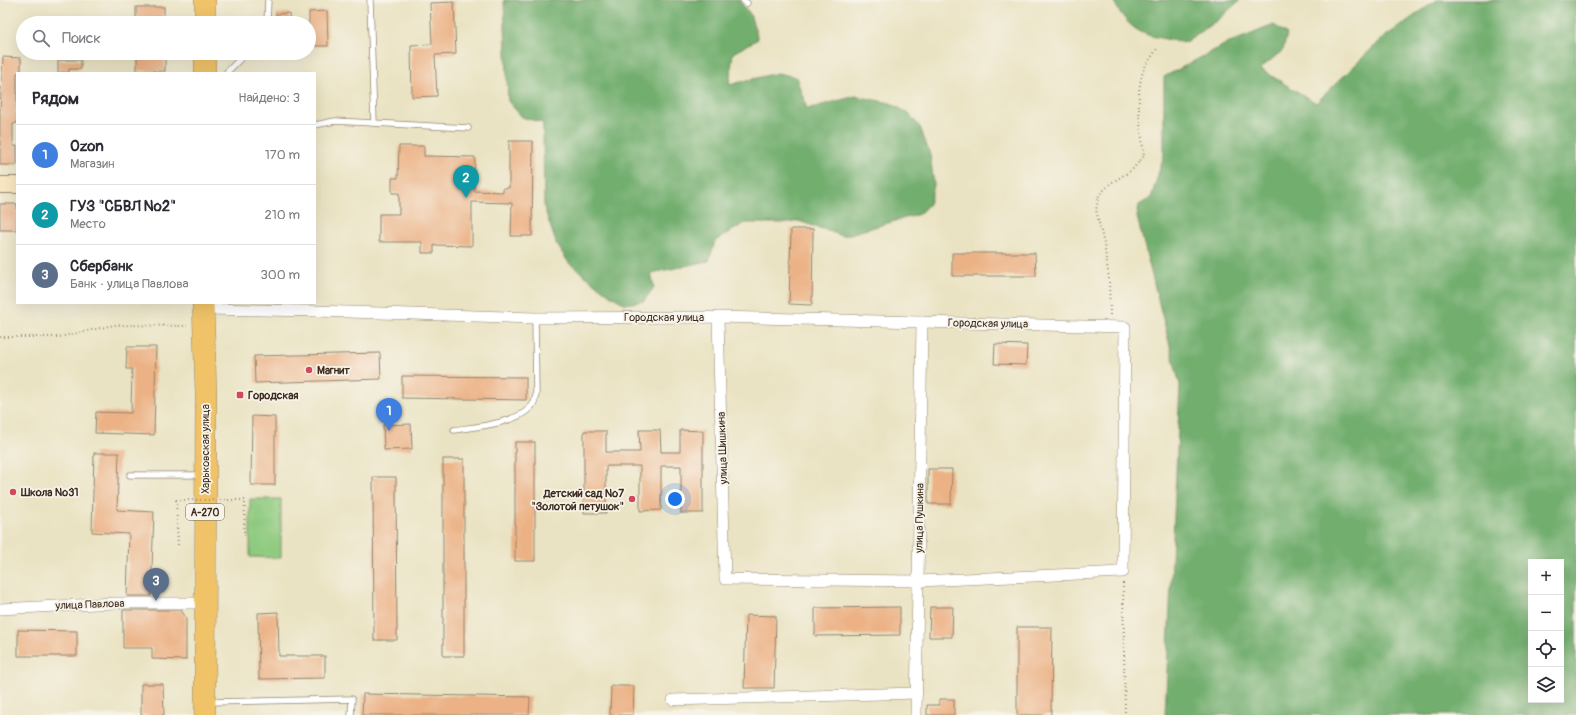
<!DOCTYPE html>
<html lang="ru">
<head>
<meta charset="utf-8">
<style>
  :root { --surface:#fff; --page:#f7f7f7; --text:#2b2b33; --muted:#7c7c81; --line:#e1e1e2; --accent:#d1495b }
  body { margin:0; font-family:Pangolin,sans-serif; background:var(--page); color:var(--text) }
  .controls { position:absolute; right:12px; bottom:12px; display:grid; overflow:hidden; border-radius:0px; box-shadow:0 4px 16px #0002 }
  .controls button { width:36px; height:36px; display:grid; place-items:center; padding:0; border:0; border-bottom:1px solid var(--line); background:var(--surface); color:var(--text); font:20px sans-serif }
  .you { position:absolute; left:675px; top:499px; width:14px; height:14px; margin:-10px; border:3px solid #fff; border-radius:50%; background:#1a73e8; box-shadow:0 0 0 6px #1a73e833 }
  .badge { display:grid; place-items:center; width:26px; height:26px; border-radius:50%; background:var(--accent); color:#fff; font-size:13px; font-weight:700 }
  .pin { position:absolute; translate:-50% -33px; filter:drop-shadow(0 1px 2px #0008) }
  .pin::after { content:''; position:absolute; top:21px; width:14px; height:12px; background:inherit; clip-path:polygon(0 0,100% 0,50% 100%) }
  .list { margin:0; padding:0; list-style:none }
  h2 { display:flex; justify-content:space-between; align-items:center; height:52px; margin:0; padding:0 16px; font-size:17px }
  h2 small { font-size:13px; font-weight:400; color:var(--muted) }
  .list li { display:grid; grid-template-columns:26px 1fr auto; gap:12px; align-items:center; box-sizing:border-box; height:60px; padding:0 16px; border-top:1px solid var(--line) }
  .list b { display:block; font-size:15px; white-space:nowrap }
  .list p { margin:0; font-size:13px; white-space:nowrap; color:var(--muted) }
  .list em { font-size:13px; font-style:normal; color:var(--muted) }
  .icon { flex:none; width:22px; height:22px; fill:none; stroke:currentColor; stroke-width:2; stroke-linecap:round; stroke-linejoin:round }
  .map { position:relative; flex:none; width:1576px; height:715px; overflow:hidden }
  .search { position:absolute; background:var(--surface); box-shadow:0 4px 16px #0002; left:16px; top:16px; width:300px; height:44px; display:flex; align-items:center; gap:10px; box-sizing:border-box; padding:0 14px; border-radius:22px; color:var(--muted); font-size:15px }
  .panel { position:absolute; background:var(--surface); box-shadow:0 4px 16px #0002; left:16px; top:72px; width:300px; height:232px; border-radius:0px }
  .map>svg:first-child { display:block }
  .green { fill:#8eca7f; stroke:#647a4e }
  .forest { fill:#72ae6e; stroke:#566c46; fill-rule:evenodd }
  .building { fill:#ecb286 }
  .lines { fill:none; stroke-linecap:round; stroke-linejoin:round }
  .lane-casing { stroke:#928670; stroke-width:7 }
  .street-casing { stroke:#928670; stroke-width:12 }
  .secondary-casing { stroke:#928670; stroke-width:18 }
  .highway-casing { stroke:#928670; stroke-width:22 }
  .path { stroke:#928670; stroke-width:2; stroke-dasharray:1 3; stroke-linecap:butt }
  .lane { stroke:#fff; stroke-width:5.5 }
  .street { stroke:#fff; stroke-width:11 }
  .secondary { stroke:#f9e7c3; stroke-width:16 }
  .highway { stroke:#f0c369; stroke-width:21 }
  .path-bridge { stroke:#928670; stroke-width:2; stroke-dasharray:1 3; stroke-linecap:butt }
  .poi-dot { fill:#d1495b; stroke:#f7f3e8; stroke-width:1.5 }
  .labels { text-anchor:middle; stroke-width:3.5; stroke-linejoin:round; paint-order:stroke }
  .shield { fill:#f7f3e8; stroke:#73665b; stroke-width:1 }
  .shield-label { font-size:10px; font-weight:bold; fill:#3b2a1e }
  .street-label { font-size:11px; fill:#3b2a1e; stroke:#f7f3e8 }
  .poi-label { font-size:11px; font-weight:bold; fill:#3b2a1e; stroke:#f7f3e8; text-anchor:start }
</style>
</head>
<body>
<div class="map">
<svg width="1576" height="715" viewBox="0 0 1576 715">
  <rect width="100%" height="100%" fill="#f7f3e8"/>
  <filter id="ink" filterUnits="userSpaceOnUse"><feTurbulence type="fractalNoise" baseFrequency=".025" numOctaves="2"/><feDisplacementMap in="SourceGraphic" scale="8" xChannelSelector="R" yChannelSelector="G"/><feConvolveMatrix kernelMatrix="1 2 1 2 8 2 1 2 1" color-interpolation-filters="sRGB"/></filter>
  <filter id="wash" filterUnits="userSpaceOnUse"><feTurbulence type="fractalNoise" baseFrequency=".012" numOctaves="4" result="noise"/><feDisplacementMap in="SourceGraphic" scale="16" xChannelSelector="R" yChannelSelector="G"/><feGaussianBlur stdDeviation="0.9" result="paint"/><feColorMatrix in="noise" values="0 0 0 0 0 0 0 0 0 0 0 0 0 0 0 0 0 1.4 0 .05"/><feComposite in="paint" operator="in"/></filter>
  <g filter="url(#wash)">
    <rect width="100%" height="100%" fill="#eae3c3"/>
    <path class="green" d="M250 499H281V558L250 557Z"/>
    <g class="forest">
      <path d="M504 0H739L750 14 758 39 733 53 729 85 777 73 796 77 807 109 856 96 890 103 908 113 920 127 930 155 934 185 929 204 919 214 843 236 799 221 789 223H745L715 241 709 261 651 273 654 287 644 301 625 304 610 295 569 263 556 243 544 207 543 123 522 117 508 101Z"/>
      <path d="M1113 0H1240L1219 19 1185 42C1148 36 1132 37 1113 0Z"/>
      <path d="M1437 0H1576V715H1165L1180 385 1137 217 1139 205 1151 198 1164 155V77L1226 44 1274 25 1287 34 1283 50 1260 69 1316 103 1383 38ZM1531 562H1561V700H1531Z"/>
    </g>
    <g id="blocks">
      <g class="building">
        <path d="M454 2 456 54 435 55 437 96 412 97 411 45 432 44 430 3Z"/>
        <rect x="136" y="7" width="28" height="16"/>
        <path d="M327 11 328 46H312V37H309V12Z"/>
        <path d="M289 13 290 23H276V14Z"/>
        <rect x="137" y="53" width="28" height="18"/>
        <path d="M3 57 21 58V73H17V123L13 124V146H17V165H0V111Z"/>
        <path d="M58 60H81V69H69V73H58Z"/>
        <path d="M509 141H533L532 236H511L512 203 472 202V246L434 245V253H422V242H379V214H399V193H392V178H398L399 146H424V156L475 157 474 191 503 192V188H509Z"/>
        <rect x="0" y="204" width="17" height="26"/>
        <path d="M791 229H813L812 305 789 304Z"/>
        <path d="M952 253H1035L1036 276H952Z"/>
        <path d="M995 344 1027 345 1026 365 994 364Z"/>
        <path d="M127 347H156L154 435 95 433 96 412 131 413 132 369H126Z"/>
        <path d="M380 353 381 379 255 383 254 356Z"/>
        <path d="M402 376 526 377V400L402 398Z"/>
        <path d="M252 416 275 417V485H251Z"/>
        <path d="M411 424 412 449 384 450 383 425Z"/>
        <path d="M639 430H660L661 452H680V430L703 431V513H681V466H661V510L640 511V466H606V513H584V431H606V452H640Z"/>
        <rect x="515" y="442" width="20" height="119"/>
        <path d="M94 453H119L117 510 154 512 151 596H127L129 534 92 532Z"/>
        <rect x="443" y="459" width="21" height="197"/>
        <path d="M928 469H952L951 504H928Z"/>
        <path d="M373 477H396L397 640H374Z"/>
        <path d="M900 607V635L815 636V608Z"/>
        <path d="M930 607H953L952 637H929Z"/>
        <path d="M123 610H181L186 618V660L152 659V648H123Z"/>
        <path d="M278 612 279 656H325V678L259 679 258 613Z"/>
        <path d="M746 615 776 616 774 688H744Z"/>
        <path d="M1017 627H1052L1051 715H1017Z"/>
        <path d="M18 630 77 631V656H18Z"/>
        <path d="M141 684H163L164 715H141Z"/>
        <path d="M611 686H634L633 715H610Z"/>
        <path d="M363 694 530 697 529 715H362Z"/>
        <path d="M939 699H954V715H927V705H939Z"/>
      </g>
    </g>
  </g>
  <g filter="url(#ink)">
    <use href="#blocks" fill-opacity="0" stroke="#928670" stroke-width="1"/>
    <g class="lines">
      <defs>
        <g id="lane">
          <path d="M370 0 374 123"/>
          <path d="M743 0 747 3"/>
          <path d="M267 23 268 0"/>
          <path d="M226 73 246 53"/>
          <path d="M315 125 335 121 468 128"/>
          <path d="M454 430C474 427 522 423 533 404 535 402 535 398 536 395L535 318"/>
          <path d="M130 475H203"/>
          <path d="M209 702 352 699 351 715"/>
        </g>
        <g id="street">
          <path d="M203 309 316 311 535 318 718 317 1125 327 1123 572 918 581 725 579 718 317"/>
          <path d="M0 609 115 603H205"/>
          <path d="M673 700 917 693"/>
          <path d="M916 715 922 322"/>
        </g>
        <path id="secondary" d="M0 185H17"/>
        <g id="highway">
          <path d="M205 0V23"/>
          <path d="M205 53V73"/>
          <path d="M203 303 206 394 205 715"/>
        </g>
      </defs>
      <use href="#lane" class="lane-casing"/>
      <use href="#street" class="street-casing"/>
      <use href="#secondary" class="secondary-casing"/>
      <use href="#highway" class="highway-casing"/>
      <g class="path">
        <path d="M1110 315 1109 278 1104 244 1096 210 1099 195 1111 183 1132 170 1144 156C1141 129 1134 94 1144 69 1148 61 1154 54 1158 47"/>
        <path d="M0 337H59L114 325 187 326"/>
        <path d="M176 500 178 545"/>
        <path d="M244 536 245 500"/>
        <path d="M1123 583 1125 715"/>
      </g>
      <use href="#lane" class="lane"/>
      <use href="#street" class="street"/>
      <use href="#secondary" class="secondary"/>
      <use href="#highway" class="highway"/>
      <path class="path-bridge" d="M176 500H245"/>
    </g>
  </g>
  <g class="poi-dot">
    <circle cx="309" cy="370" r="4"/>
    <rect x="236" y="391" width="8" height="8" rx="2"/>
    <circle cx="13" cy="492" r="4"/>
    <circle cx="632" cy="499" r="4"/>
  </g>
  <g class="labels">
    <rect class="shield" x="186" y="504" width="38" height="16" rx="3"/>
    <g class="shield-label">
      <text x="205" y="516">А-270</text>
    </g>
    <g class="street-label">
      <text x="664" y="321">Городская улица</text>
      <text transform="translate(988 323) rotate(1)" y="4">Городская улица</text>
      <text transform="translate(722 448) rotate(-92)" y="4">улица Шишкина</text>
      <text transform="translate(205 449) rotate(-90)" y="4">Харьковская улица</text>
      <text transform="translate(919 518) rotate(-89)" y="4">улица Пушкина</text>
      <text transform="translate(90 604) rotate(-2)" y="4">улица Павлова</text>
    </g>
    <g class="poi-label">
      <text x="317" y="374">Магнит</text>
      <text x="248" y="399">Городская</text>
      <text x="21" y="496">Школа №31</text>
      <text x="624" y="497" text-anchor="end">Детский сад №7<tspan x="624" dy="13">"Золотой петушок"</tspan></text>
    </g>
  </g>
</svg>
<div class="controls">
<button>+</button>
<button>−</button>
<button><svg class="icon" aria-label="locate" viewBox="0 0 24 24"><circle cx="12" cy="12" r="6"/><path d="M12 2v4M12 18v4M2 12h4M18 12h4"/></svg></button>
<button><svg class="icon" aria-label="layers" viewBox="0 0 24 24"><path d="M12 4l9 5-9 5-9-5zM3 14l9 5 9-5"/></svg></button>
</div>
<div class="you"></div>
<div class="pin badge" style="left:389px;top:431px;background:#3f7fe0">1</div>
<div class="pin badge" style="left:466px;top:198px;background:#0f9aa8">2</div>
<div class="pin badge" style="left:156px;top:601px;background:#5c6f8a">3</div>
<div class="search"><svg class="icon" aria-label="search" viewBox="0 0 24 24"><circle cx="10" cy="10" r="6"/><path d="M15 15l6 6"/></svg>Поиск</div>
<section class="panel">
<h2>Рядом<small>Найдено: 3</small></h2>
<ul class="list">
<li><span class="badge" style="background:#3f7fe0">1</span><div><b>Ozon</b><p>Магазин</p></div><em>170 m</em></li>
<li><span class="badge" style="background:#0f9aa8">2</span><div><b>ГУЗ &quot;СБВЛ №2&quot;</b><p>Место</p></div><em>210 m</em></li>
<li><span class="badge" style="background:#5c6f8a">3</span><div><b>Сбербанк</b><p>Банк · улица Павлова</p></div><em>300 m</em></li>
</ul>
</section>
</div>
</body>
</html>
